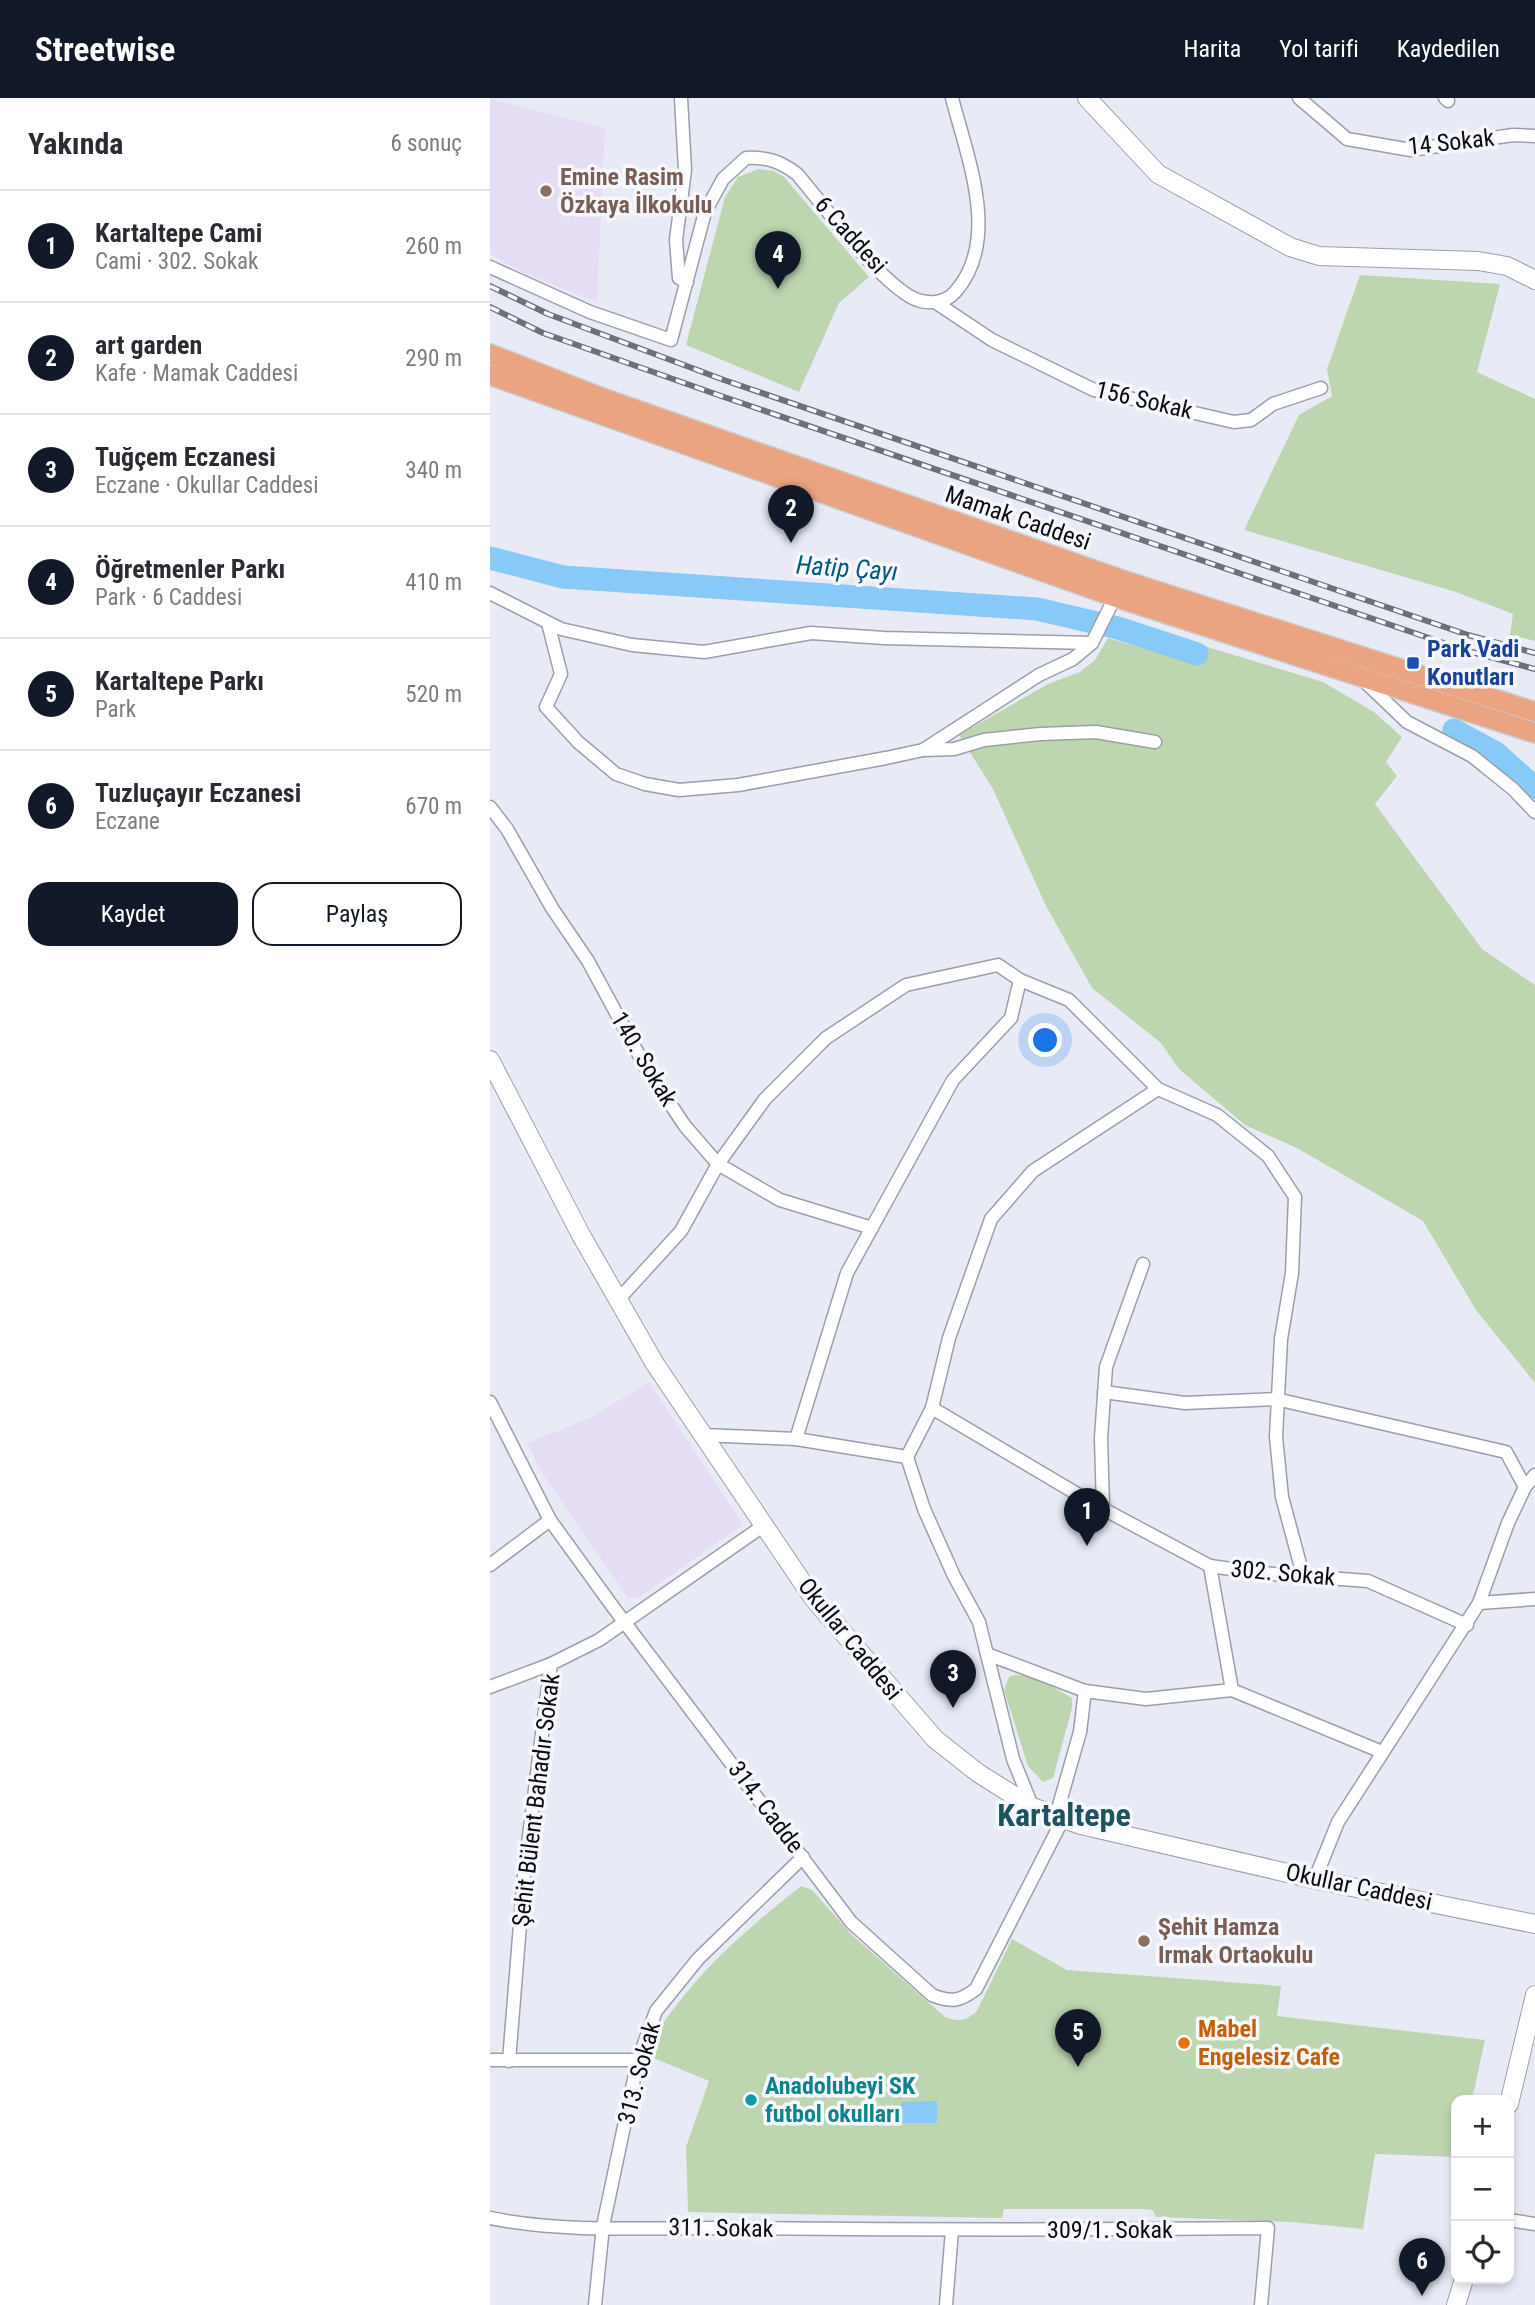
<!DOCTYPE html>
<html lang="tr">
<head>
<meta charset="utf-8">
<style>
  :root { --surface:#fff; --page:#f2f2f3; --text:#2b2b33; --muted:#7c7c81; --line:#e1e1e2; --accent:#111827 }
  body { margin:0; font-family:"Roboto Condensed",sans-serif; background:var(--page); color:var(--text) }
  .controls { position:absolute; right:21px; bottom:21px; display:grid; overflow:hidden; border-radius:14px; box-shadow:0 4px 10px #0003 }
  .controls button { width:63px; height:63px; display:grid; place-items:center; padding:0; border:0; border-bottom:2px solid var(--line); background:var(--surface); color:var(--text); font:35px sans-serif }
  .you { position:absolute; left:556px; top:943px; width:24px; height:24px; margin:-18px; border:5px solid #fff; border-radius:50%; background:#1a73e8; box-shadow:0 0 0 10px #1a73e833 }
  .badge { display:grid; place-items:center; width:46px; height:46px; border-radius:50%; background:var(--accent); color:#fff; font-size:23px; font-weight:700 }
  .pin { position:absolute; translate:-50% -58px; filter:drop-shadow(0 2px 4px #0008) }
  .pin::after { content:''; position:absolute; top:37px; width:24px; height:21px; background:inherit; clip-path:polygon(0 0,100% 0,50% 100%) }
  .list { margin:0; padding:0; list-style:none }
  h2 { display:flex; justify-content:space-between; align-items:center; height:91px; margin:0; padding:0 28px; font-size:30px }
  h2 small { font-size:23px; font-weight:400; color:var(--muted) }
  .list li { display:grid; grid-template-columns:46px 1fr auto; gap:21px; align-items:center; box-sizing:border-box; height:112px; padding:0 28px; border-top:2px solid var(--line) }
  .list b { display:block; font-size:26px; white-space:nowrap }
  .list p { margin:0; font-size:23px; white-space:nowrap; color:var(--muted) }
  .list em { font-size:23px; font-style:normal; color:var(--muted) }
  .actions { display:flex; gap:14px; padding:21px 28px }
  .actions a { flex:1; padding:16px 0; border:2px solid var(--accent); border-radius:21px; text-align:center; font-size:24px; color:var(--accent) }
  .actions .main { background:var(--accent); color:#fff }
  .icon { flex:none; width:38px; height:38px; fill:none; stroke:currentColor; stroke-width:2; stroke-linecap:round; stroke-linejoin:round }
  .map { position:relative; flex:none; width:1045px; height:2207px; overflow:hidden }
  header { display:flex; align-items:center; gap:42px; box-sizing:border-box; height:98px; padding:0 35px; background:var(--accent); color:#fff }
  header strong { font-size:33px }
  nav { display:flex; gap:38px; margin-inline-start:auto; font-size:24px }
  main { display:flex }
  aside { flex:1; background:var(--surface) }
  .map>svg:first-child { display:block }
  .education { fill:#e5ddf3 }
  .green { fill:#bed6b0 }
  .water { fill:#87c9f7 }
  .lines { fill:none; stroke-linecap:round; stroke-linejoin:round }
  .river { stroke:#87c9f7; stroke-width:23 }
  .street-casing { stroke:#9c9fa9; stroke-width:15 }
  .secondary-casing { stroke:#9c9fa9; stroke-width:20 }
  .primary-casing { stroke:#c9caca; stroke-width:22 }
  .street { stroke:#fff; stroke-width:12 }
  .secondary { stroke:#fff; stroke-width:18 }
  .primary { stroke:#eba481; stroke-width:19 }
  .rail-casing { stroke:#6e7077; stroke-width:6 }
  .rail { stroke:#f7f8fd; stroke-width:3.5; stroke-dasharray:10; stroke-linecap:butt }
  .education-dot { fill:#8d6e63; stroke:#f7f8fd; stroke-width:2.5 }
  .transit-dot { fill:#1a4fb4; stroke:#f7f8fd; stroke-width:2.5 }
  .food-dot { fill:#e8710a; stroke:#f7f8fd; stroke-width:2.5 }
  .culture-dot { fill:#0f9aa8; stroke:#f7f8fd; stroke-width:2.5 }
  .labels { text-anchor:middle; stroke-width:7; stroke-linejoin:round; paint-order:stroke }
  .street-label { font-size:24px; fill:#0b0c10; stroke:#f7f8fd }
  .education-label { font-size:24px; font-weight:bold; fill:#785e54; stroke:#f7f8fd; text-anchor:start }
  .transit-label { font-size:24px; font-weight:bold; fill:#164399; stroke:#f7f8fd; text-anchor:start }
  .food-label { font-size:24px; font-weight:bold; fill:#c56008; stroke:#f7f8fd; text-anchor:start }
  .culture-label { font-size:24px; font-weight:bold; fill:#0d838f; stroke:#f7f8fd; text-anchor:start }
  .water-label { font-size:26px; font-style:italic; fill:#025882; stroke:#f7f8fd }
  .district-label { font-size:32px; font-weight:bold; fill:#1c535f; stroke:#f7f8fd }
</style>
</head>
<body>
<header>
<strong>Streetwise</strong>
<nav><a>Harita</a><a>Yol tarifi</a><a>Kaydedilen</a></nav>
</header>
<main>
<aside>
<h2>Yakında<small>6 sonuç</small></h2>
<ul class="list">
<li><span class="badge">1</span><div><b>Kartaltepe Cami</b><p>Cami · 302. Sokak</p></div><em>260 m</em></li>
<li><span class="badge">2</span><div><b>art garden</b><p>Kafe · Mamak Caddesi</p></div><em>290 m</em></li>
<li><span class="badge">3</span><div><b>Tuğçem Eczanesi</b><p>Eczane · Okullar Caddesi</p></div><em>340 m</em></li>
<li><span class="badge">4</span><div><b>Öğretmenler Parkı</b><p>Park · 6 Caddesi</p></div><em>410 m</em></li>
<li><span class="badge">5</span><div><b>Kartaltepe Parkı</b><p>Park</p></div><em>520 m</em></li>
<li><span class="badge">6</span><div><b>Tuzluçayır Eczanesi</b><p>Eczane</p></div><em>670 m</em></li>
</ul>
<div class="actions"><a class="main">Kaydet</a><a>Paylaş</a></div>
</aside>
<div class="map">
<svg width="1045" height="2207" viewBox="0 0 1045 2207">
  <rect width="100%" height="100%" fill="#e8ebf6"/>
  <g class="education">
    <path d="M0 1 115 30 107 204 33 175 0 156Z"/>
    <path d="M159 1284 253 1427 149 1499 138 1500 50 1372 37 1345 100 1320Z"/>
  </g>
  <g class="green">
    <path d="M269 71 284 73 294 79 379 179 349 205 309 294 196 247 235 99 248 79Z"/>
    <path d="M870 177 1010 186 987 274 1045 301V543L1020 537 1023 516 966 494 754 432 809 317 842 298 837 271Z"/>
    <path d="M618 540 709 567 714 548 833 584 884 614 912 639 896 664 907 678 885 706 992 851 1045 887V1285L986 1212 933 1123 807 1050 755 1027 689 971 671 945 602 890 556 808 503 691 469 637 558 586 590 574 605 562Z"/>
    <path d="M525 1577 545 1579 582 1600V1610L563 1680 553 1684 538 1668 514 1592 519 1579Z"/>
    <path d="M311 1788 322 1792 362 1837 455 1919C469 1924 476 1923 487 1913L522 1841 577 1872 791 1888 787 1918 995 1942 982 2002H966V2059L885 2056 873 2131 802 2124 666 2119 663 2112 653 2111H514L512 2120 198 2114 196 2049 219 1983 154 1956C194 1885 248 1838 311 1788Z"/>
  </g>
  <path class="water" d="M447 2003V2025H411V2004Z"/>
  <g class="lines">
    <g class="river">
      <path d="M0 460 73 479 547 511 628 530 707 556"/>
      <path d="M964 632 1006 655 1045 690"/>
    </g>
    <defs>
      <g id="street">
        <path d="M191 0 195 72 186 142 189 180 197 184"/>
        <path d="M809 0 857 41 921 52 1023 37 1045 38"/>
        <path d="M955 0 958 3"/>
        <path d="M0 169 100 214 181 242 215 114 233 81 256 60C277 59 290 63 307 76 337 111 381 174 419 198 434 207 455 207 466 193 511 141 477 59 462 0"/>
        <path d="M448 206 502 242 604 292 744 324 761 322 783 306 831 290"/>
        <path d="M0 495 71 531 142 547 214 554 321 535 394 540 602 545"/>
        <path d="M58 525 71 576 56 609 88 644 126 676 155 686 189 692 248 687 396 660 433 652 549 577 583 561 602 545 625 499"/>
        <path d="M873 582 917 624 982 658 1023 691 1045 714"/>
        <path d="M433 652 464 651 494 642 550 636 606 634 665 644"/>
        <path d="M0 709 17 731 62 810 98 863 156 970 195 1028 228 1066 290 1102 382 1130"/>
        <path d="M530 882 579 902 668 991 727 1017 778 1058 805 1099 802 1175 791 1241 786 1339 792 1399 813 1477"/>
        <path d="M128 1202 191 1133 228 1066 275 1001 336 940 416 887 508 867 530 882 521 920 463 982 357 1175 306 1341"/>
        <path d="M614 1294 695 1305 786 1301 1016 1354 1035 1389"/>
        <path d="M0 1304 60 1422 123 1509 361 1824 442 1897C462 1905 470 1903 486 1891L573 1721"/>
        <path d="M442 1310 604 1406 720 1468 770 1475 878 1483 977 1527"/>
        <path d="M213 1337 306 1341 417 1359"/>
        <path d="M613 1411 611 1340 616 1269 653 1166"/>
        <path d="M0 1467 60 1422"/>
        <path d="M720 1468 742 1592"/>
        <path d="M989 1505 1045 1501"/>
        <path d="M497 1556 595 1593 656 1601 742 1592 892 1654"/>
        <path d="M0 1589 61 1566"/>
        <path d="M542 1708 523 1661 489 1524 464 1478 434 1411 417 1359 442 1310 459 1240 501 1121 543 1073 668 991"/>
        <path d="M566 1718 590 1634 595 1593"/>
        <path d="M825 1781 848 1724 989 1505 1018 1425 1035 1389 1045 1377"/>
        <path d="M0 1962H148"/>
        <path d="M19 1963 34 1777 61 1566 109 1542 273 1428"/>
        <path d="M0 2120C78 2136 169 2129 248 2130 425 2132 602 2132 778 2130L771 2207"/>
        <path d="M1019 2122 1045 2126"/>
        <path d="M105 2207 113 2128 148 1962 166 1913 208 1861 313 1759"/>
        <path d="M456 2207 462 2132"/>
      </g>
      <g id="secondary">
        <path d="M597 0 668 76 800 149 829 158 988 163 1017 168 1045 182"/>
        <path d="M0 962 91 1137 165 1266 323 1500 445 1641 488 1675 542 1709 591 1727 832 1783 1045 1826"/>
        <path d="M1019 2006 1045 1897"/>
        <path d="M966 2207 974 2181"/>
      </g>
      <g id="primary">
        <path d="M0 256 112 300 632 482 1045 614"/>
        <path d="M0 277 625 499 1045 635"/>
      </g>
    </defs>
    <use href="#street" class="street-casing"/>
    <use href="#secondary" class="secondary-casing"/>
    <use href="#primary" class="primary-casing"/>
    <use href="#street" class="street"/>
    <use href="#secondary" class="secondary"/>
    <use href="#primary" class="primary"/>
    <defs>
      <g id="rail">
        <path d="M0 188 58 216 234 282 978 537 1045 555"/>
        <path d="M0 209 53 235 231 298 974 552 1045 571"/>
      </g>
    </defs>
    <use href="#rail" class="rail-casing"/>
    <use href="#rail" class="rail"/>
  </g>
  <g class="education-dot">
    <circle cx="56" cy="93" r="7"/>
    <circle cx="654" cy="1843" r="7"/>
  </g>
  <rect class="transit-dot" x="916" y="558" width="14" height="14" rx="3.5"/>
  <circle class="food-dot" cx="694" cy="1945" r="7"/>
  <circle class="culture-dot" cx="261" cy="2002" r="7"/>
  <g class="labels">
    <g class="street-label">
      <text transform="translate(961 44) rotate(-6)" y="8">14 Sokak</text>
      <text transform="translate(361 137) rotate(48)" y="8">6 Caddesi</text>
      <text transform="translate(654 302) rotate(13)" y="8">156 Sokak</text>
      <text transform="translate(528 420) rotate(19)" y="8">Mamak Caddesi</text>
      <text transform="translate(154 961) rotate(59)" y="8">140. Sokak</text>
      <text transform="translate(793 1475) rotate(5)" y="8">302. Sokak</text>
      <text transform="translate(360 1541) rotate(51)" y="8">Okullar Caddesi</text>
      <text transform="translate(46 1702) rotate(-83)" y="8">Şehit Bülent Bahadır Sokak</text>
      <text transform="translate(276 1709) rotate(53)" y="8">314. Cadde</text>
      <text transform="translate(869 1789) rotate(12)" y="8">Okullar Caddesi</text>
      <text transform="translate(149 1975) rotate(-75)" y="8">313. Sokak</text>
      <text transform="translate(231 2130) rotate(1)" y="8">311. Sokak</text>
      <text x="620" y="2140">309/1. Sokak</text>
    </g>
    <g class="education-label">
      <text x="70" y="87">Emine Rasim<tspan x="70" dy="28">Özkaya İlkokulu</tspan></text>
      <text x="668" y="1837">Şehit Hamza<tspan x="668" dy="28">Irmak Ortaokulu</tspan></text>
    </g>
    <g class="transit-label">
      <text x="937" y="559">Park Vadi<tspan x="937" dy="28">Konutları</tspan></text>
    </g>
    <g class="food-label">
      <text x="708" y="1939">Mabel<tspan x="708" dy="28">Engelesiz Cafe</tspan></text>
    </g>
    <g class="culture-label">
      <text x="275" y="1996">Anadolubeyi SK<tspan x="275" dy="28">futbol okulları</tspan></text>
    </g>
    <g class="water-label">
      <text transform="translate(357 470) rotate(4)" y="9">Hatip Çayı</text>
    </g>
    <g class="district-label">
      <text x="574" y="1728">Kartaltepe</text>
    </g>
  </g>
</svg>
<div class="controls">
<button>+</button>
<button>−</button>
<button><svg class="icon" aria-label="locate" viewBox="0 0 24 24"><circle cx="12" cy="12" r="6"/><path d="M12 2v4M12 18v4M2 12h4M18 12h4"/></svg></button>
</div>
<div class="you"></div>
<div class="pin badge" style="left:597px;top:1448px">1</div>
<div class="pin badge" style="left:301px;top:445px">2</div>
<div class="pin badge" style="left:463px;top:1610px">3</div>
<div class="pin badge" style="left:288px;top:191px">4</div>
<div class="pin badge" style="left:588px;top:1969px">5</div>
<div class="pin badge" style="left:932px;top:2198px">6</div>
</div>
</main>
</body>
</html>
